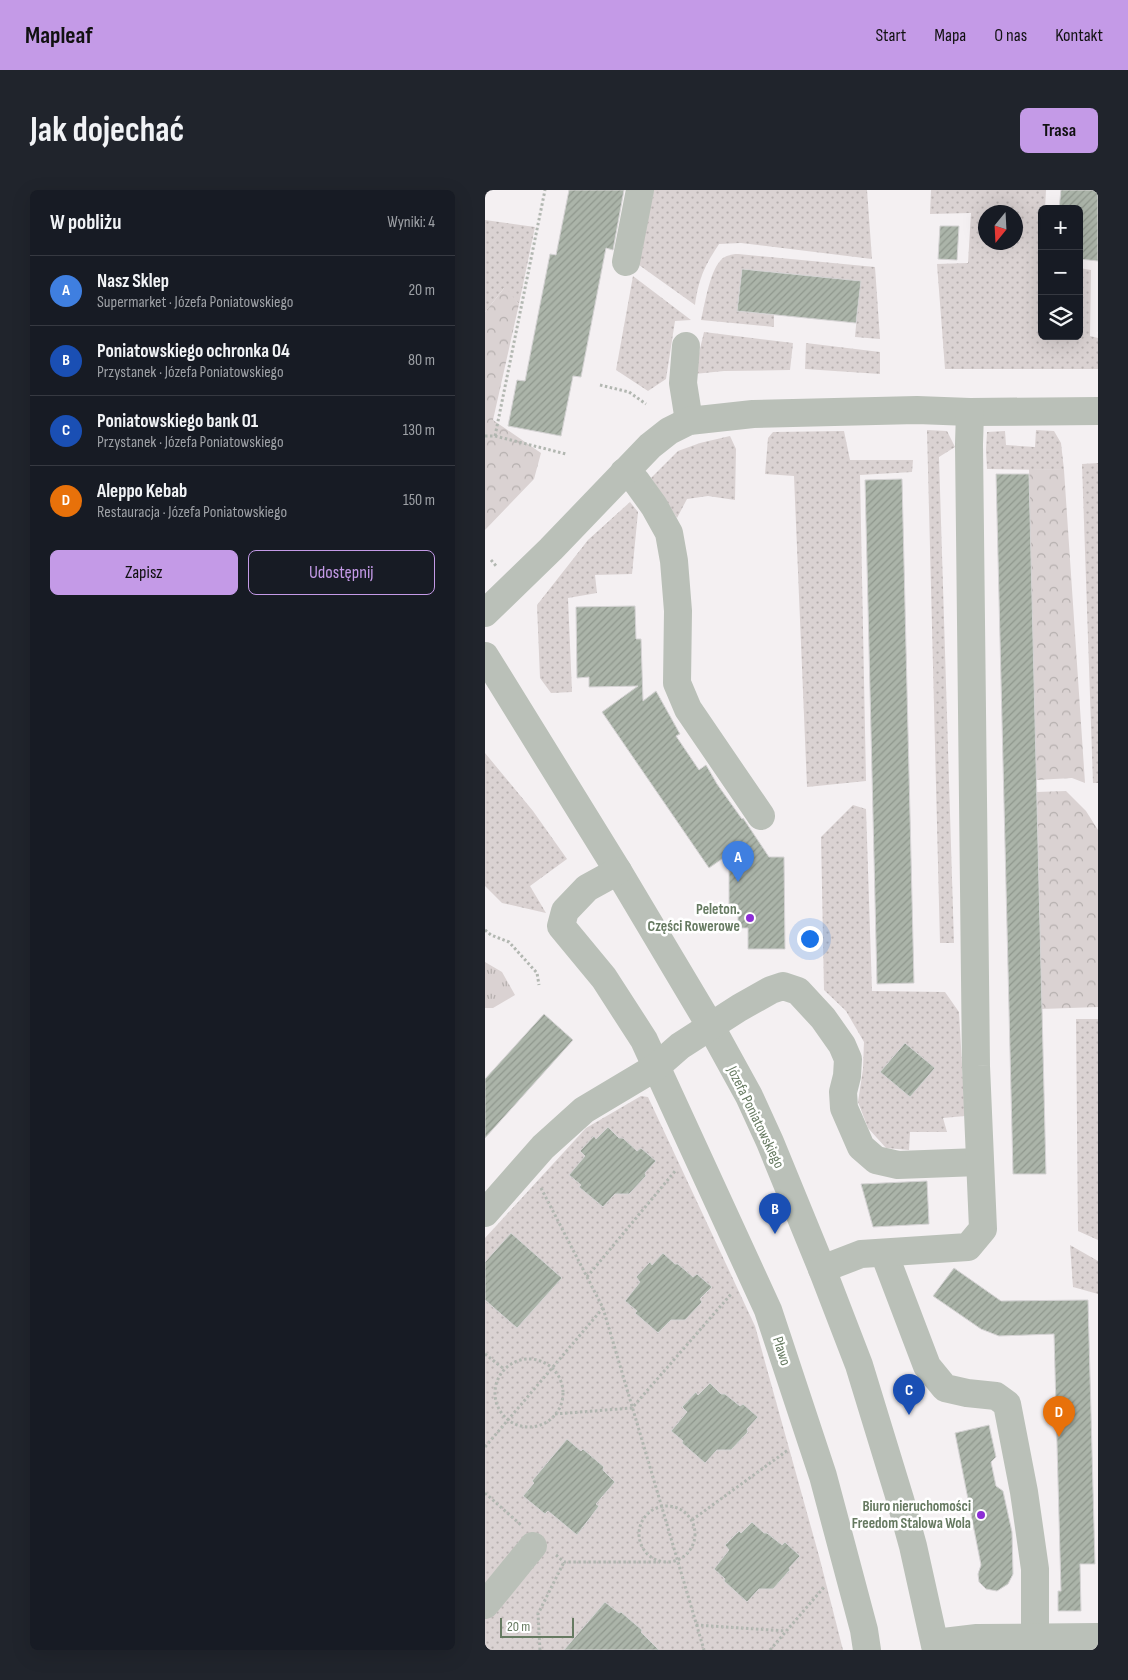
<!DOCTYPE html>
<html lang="pl">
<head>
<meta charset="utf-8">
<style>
  :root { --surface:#171b24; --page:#20242c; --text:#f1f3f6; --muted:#9ea1a6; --line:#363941; --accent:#c49ae7 }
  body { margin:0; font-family:"Sofia Sans Condensed",sans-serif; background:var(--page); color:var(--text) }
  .controls { position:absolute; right:15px; top:15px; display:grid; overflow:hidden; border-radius:8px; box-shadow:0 5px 20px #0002 }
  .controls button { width:45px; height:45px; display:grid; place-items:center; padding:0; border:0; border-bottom:1px solid var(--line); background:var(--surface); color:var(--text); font:25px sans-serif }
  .compass { position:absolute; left:493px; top:15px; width:45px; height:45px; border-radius:50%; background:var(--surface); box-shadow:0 5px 20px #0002; rotate:198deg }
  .scale { position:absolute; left:15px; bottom:12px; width:74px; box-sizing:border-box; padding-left:5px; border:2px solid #667a61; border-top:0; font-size:14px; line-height:18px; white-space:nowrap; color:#667a61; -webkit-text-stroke:4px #fff; paint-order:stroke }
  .you { position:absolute; left:324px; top:748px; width:18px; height:18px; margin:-12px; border:4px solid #fff; border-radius:50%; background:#1a73e8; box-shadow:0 0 0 8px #1a73e833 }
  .badge { display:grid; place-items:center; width:32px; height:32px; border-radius:50%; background:var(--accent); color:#fff; font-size:16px; font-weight:700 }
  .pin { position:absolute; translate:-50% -41px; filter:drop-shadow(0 1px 2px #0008) }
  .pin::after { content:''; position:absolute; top:26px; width:18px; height:15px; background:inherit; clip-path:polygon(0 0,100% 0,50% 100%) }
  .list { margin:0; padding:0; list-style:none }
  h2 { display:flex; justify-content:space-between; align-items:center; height:65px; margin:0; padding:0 20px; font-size:21px }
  h2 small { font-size:16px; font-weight:400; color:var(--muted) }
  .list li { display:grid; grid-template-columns:32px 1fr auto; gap:15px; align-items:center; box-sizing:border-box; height:70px; padding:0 20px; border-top:1px solid var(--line) }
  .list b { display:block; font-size:19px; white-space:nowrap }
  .list p { margin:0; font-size:16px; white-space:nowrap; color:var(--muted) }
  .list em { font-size:16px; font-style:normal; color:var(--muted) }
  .actions { display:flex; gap:10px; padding:15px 20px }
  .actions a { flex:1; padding:11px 0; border:1px solid var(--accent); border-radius:8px; text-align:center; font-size:18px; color:var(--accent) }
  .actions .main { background:var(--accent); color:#111 }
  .icon { flex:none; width:28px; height:28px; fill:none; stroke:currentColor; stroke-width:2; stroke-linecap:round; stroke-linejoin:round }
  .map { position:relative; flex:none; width:613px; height:1460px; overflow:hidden; border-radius:8px }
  header { display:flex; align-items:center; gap:30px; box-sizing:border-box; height:70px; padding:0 25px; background:var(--accent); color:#111 }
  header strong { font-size:24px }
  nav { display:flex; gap:28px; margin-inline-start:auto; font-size:18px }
  .intro { display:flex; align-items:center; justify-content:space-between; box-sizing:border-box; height:120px; padding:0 30px }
  h1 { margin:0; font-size:35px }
  .button { padding:12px 22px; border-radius:8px; background:var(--accent); color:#111; font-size:18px; font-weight:700 }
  main { display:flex; gap:30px; padding:0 30px }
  aside { flex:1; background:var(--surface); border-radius:8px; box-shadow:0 5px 20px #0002 }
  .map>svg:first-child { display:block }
  .grass { fill:url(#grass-dots); fill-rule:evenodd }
  .forest { fill:url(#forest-crowns) }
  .park { fill:url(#park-tufts) }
  .building { fill:url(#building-hatch); stroke:#d5d3d4 }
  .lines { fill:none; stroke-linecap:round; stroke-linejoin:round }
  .path { stroke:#b2b7b1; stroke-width:3; stroke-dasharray:2.5 2.5; stroke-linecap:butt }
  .minor { stroke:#bac0b8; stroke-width:28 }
  .poi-dot { fill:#8c2ed5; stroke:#fff; stroke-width:2 }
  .labels { text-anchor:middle; stroke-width:5; stroke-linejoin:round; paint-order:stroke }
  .poi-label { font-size:15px; font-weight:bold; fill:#667a61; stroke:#fff; text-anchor:end }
  .street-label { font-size:15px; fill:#667a61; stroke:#fff }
</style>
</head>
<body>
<header>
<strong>Mapleaf</strong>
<nav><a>Start</a><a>Mapa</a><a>O nas</a><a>Kontakt</a></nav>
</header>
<div class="intro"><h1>Jak dojechać</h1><a class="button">Trasa</a></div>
<main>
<aside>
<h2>W pobliżu<small>Wyniki: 4</small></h2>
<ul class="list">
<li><span class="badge" style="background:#3f7fe0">A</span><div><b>Nasz Sklep</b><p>Supermarket · Józefa Poniatowskiego</p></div><em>20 m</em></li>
<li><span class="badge" style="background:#1a4fb4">B</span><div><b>Poniatowskiego ochronka 04</b><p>Przystanek · Józefa Poniatowskiego</p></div><em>80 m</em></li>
<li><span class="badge" style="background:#1a4fb4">C</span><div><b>Poniatowskiego bank 01</b><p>Przystanek · Józefa Poniatowskiego</p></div><em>130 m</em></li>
<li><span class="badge" style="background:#e8710a">D</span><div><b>Aleppo Kebab</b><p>Restauracja · Józefa Poniatowskiego</p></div><em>150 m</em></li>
</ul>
<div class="actions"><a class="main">Zapisz</a><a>Udostępnij</a></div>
</aside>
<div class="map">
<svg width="613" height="1460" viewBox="0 0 613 1460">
  <defs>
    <pattern id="grass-dots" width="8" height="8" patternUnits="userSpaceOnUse" patternTransform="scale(1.25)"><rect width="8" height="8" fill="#dad2d2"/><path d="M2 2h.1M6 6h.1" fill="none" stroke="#b5afae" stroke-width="1.8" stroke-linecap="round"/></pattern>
    <pattern id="forest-crowns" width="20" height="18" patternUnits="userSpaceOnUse" patternTransform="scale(1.25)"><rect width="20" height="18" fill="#dad2d2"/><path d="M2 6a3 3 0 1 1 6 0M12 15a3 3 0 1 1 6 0" fill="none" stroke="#b5afae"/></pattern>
    <pattern id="park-tufts" width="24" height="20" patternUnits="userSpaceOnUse" patternTransform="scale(1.25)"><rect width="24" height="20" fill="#dad2d2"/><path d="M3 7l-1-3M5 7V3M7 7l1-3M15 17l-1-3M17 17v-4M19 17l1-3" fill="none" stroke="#b5afae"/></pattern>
    <pattern id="building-hatch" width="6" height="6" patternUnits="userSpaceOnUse" patternTransform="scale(1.25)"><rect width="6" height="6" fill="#abb4a9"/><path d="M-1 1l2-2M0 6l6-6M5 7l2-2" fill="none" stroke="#8f978d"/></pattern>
  </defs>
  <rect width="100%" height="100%" fill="#f4f0f2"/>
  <g class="grass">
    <path d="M169 0H382L387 69 256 53 234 54C219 77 214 88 210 115L154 75 164 13Z"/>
    <path d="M446 0H561L560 19H557V146H594V78L606 80 605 146 613 148V179H460L452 74 483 73 486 23 445 24ZM500 22H530V52H500Z"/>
    <path d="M0 30 50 37 34 114 19 98 0 122Z"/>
    <path d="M253 64 390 77 395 149 370 147 375 91 257 79 252 121 289 125V137L216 130C220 114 225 78 238 68 243 65 248 64 253 64Z"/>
    <path d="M148 86 206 130 190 131 181 189 163 201 131 180Z"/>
    <path d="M219 142 308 153 305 180 239 181 209 184Z"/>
    <path d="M321 153 395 162V184L320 179Z"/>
    <path d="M442 240 462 241 470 257 454 267 469 753H455Z"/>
    <path d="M551 240 569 241 576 253 579 280 502 279 501 260 502 242 520 241 521 255 550 257Z"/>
    <path d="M359 241 365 270H428L427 282 375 285 381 591 322 597 309 286 280 284 283 248 288 242Z"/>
    <path d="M245 246 251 259 250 310 223 306 202 309 192 328 166 288 193 261 215 253Z"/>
    <path d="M613 273V593H608L597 274Z"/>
    <path d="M145 312 153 322 147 384 110 385 112 403 83 408 87 502 66 503 55 488 52 415 103 350Z"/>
    <path d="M0 563 48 621 82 669 45 696 61 723 17 713 0 696Z"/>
    <path d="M368 615 381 619 387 801 460 802 474 822 480 926 458 928 462 942H425L424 960 401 958 383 938 373 912 378 879 379 852 361 821 339 800 336 647Z"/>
    <path d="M591 829H613V1050L593 1041Z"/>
    <path d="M156 906 163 907 270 1136 334 1366 358 1460H0V1048L101 938Z"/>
    <path d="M585 1055 613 1071V1104L588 1097Z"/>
  </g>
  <g class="forest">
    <path d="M20 97 34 114 8 230 56 263 49 289 0 340V122Z"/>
    <path d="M544 279 579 280 600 593 587 588 551 590Z"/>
    <path d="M581 601 601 621 613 640V817L557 819 552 602Z"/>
  </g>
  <path class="park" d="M0 772 17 782 30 805 8 818H0Z"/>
  <g class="building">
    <path d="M84 0H139L128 60 121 58 96 187 88 186 76 246 23 236 32 190 40 191 65 64 71 65Z"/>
    <path d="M576 0H613V71L594 69V19H574Z"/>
    <path d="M455 36H474L472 70 453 69Z"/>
    <path d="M257 79 376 91 371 133 252 121Z"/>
    <path d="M511 284H544L561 984H528Z"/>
    <path d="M417 289 429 793 392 794 380 290Z"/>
    <path d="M150 416 151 449H156L158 511 171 501 195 544 191 546 214 580 221 575 232 594 257 629 258 628 284 667H299L300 759H263V738H253V715H244V664L224 678 117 522 153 496 104 497V487L92 488 91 417Z"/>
    <path d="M59 824 88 850 0 948V889Z"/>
    <path d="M420 853 450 878 425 907 395 882Z"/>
    <path d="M123 937 134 948H138L152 961 156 958 171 971 160 983 161 986 144 1004H130L118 1017 94 997 96 995 84 985 100 966 95 961 109 946 111 949Z"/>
    <path d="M442 991 444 1034 388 1037 376 994Z"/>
    <path d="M26 1043 77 1088 32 1138 0 1110V1072Z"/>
    <path d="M178 1063 190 1074H193L208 1087 212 1084 227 1097 215 1109 217 1112 200 1130H186L173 1143 150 1123 152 1121 140 1111 155 1092 151 1087 165 1072 167 1075Z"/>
    <path d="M469 1078 516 1111 603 1110 610 1374H595L596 1421H573V1401H576L569 1144 514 1146 496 1139 448 1106Z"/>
    <path d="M225 1193 236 1204H240L255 1216 258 1214 273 1227 262 1239 263 1242 246 1260H232L220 1273 197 1253 198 1251 186 1241 202 1222 197 1217 211 1202 213 1205Z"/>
    <path d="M504 1235 511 1267 506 1272 511 1296 518 1301 527 1342 528 1384 523 1394 512 1401 501 1399 494 1392 493 1384 496 1375 470 1243Z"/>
    <path d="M82 1249 96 1261 98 1259 119 1277 118 1280 130 1292 111 1314 114 1316 92 1345 63 1321 60 1324 38 1306 49 1293 47 1291Z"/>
    <path d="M267 1332 279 1343H282L297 1355 300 1352 315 1366 304 1378 305 1380 288 1399H274L262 1412 239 1391 240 1389 229 1379 244 1360 240 1355 254 1341 256 1343Z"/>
    <path d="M120 1412 134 1423 136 1422 157 1440 156 1442 174 1460H79Z"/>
  </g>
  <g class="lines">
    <g class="path">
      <path d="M115 195 144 202 161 214"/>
      <path d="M0 246H10L81 264"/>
      <path d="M10 246 60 0"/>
      <path d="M6 370 12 377"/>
      <path d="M0 740 6 745 24 752 52 783 54 795"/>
      <path d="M56 998 118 1118 219 1460"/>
      <path d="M102 1087 191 980"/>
      <path d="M0 1164 19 1179"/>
      <circle cx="44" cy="1203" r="34"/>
      <path d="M70 1224 147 1218 247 1103"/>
      <path d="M0 1257 118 1118"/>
      <path d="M0 1303 36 1335"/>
      <circle cx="182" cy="1344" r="28"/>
      <path d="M207 1330 303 1260"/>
      <path d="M71 1365 79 1372H175"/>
      <path d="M211 1435 301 1441"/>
      <path d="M55 1460 53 1424 79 1372"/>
      <path d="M285 1460 340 1396"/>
    </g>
    <g class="minor">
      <path d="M141 72 155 0"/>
      <path d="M201 156 198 193 204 231"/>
      <path d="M139 282 151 291 169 316 184 343 189 371 193 421 192 493 203 519 276 626"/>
      <path d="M0 423 66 359 165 256 184 241 204 231 268 224 432 220 485 222 613 221"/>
      <path d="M0 466 133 681 226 837 264 906 285 952 337 1079 374 1175 415 1309 428 1356 451 1460"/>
      <path d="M133 681 102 698 80 721 76 736 119 788 159 850 283 1120 338 1286 379 1440 382 1460"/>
      <path d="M0 1023 58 957 99 920 171 877 195 856 254 818 286 800 298 796 313 801 338 828 357 855 363 869 362 886 358 902 359 918 376 957 391 970 413 975 494 972"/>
      <path d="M399 1063 442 1176 460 1198 482 1203 511 1206 522 1214 539 1302 550 1379V1448"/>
      <path d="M337 1079 376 1064 483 1057 498 1039 491 876 484 254 485 222"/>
      <path d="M0 1415 48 1356"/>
      <path d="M450 1453 492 1448 613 1447"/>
    </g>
  </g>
  <g class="poi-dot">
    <circle cx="265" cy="728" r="5"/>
    <circle cx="496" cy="1325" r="5"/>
  </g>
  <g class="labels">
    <g class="poi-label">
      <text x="255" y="724">Peleton.<tspan x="255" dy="17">Części Rowerowe</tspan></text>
      <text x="486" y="1321">Biuro nieruchomości<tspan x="486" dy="17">Freedom Stalowa Wola</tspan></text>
    </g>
    <g class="street-label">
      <text transform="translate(271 927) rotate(64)" y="5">Józefa Poniatowskiego</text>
      <text transform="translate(297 1161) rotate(72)" y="5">Pławo</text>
    </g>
  </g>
</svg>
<div class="controls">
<button>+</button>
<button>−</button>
<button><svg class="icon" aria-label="layers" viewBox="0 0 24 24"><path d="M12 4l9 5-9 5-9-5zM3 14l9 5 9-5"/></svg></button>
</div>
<svg class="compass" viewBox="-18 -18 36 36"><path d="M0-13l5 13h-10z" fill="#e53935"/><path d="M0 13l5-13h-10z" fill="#9ea1a6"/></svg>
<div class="scale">20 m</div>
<div class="you"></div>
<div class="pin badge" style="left:253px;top:692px;background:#3f7fe0">A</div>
<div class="pin badge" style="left:290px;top:1044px;background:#1a4fb4">B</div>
<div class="pin badge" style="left:424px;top:1225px;background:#1a4fb4">C</div>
<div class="pin badge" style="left:574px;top:1247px;background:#e8710a">D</div>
</div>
</main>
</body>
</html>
